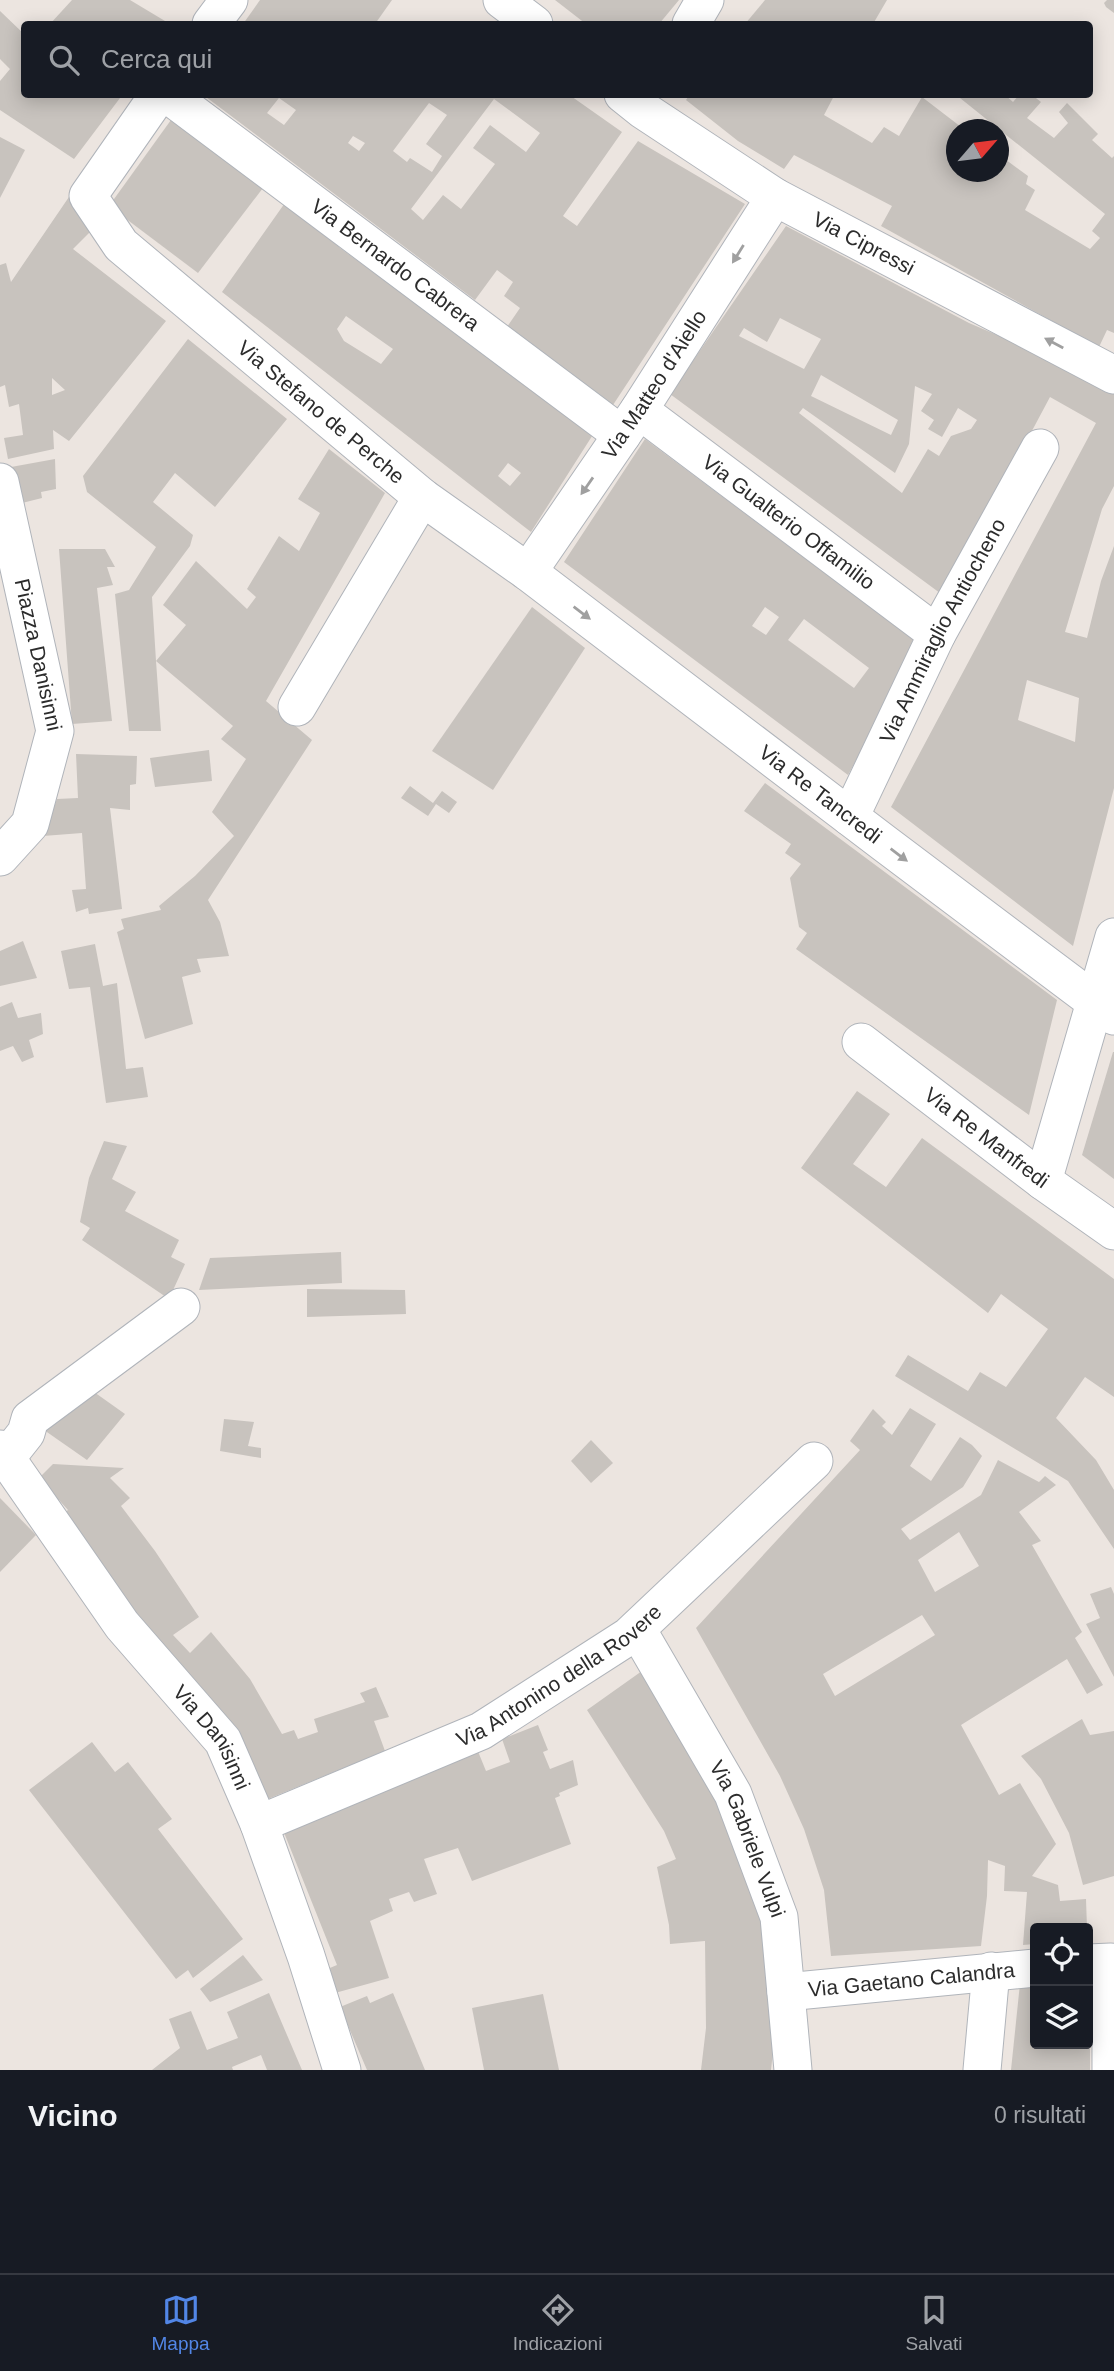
<!DOCTYPE html>
<html lang="it">
<head>
<meta charset="utf-8">
<style>
  :root { --surface:#171b24; --page:#20242c; --text:#f1f3f6; --muted:#9ea1a6; --line:#363941; --accent:#5286e6 }
  body { margin:0; font-family:Helvetica,sans-serif; background:var(--page); color:var(--text) }
  .controls { position:absolute; right:21px; bottom:21px; display:grid; overflow:hidden; border-radius:7px; box-shadow:0 4px 18px #0003 }
  .controls button { width:63px; height:63px; display:grid; place-items:center; padding:0; border:0; border-bottom:2px solid var(--line); background:var(--surface); color:var(--text); font:35px sans-serif }
  .compass { position:absolute; left:946px; top:119px; width:63px; height:63px; border-radius:50%; background:var(--surface); box-shadow:0 4px 18px #0003; rotate:62deg }
  .list { margin:0; padding:0; list-style:none }
  h2 { display:flex; justify-content:space-between; align-items:center; height:91px; margin:0; padding:0 28px; font-size:30px }
  h2 small { font-size:23px; font-weight:400; color:var(--muted) }
  .icon { flex:none; width:38px; height:38px; fill:none; stroke:currentColor; stroke-width:2; stroke-linecap:round; stroke-linejoin:round }
  .map { position:relative; flex:none; width:1114px; height:2070px; overflow:hidden }
  .search { position:absolute; background:var(--surface); box-shadow:0 4px 18px #0003; left:21px; right:21px; top:21px; height:77px; display:flex; align-items:center; gap:18px; box-sizing:border-box; padding:0 24px; border-radius:7px; color:var(--muted); font-size:26px }
  .sheet { height:203px; background:var(--surface) }
  nav { display:flex; justify-content:space-around; align-items:center; box-sizing:border-box; height:98px; border-top:2px solid var(--line); background:var(--surface); font-size:19px; color:var(--muted) }
  nav a { display:grid; justify-items:center; gap:4px }
  nav .on { color:var(--accent) }
  .map>svg:first-child { display:block }
  .building { fill:#c8c3be; fill-rule:evenodd }
  .lines { fill:none; stroke-linecap:round; stroke-linejoin:round }
  .street-casing { stroke:#b0b4ba; stroke-width:39 }
  .street { stroke:#fff; stroke-width:37 }
  .oneway { fill:#a0a0a0 }
  .labels { text-anchor:middle; stroke-width:5; stroke-linejoin:round; paint-order:stroke }
  .street-label { font-size:21px; fill:#2c2c2c; stroke:#fff }
</style>
</head>
<body>
<div class="map">
<svg width="1114" height="2070" viewBox="0 0 1114 2070">
  <rect width="100%" height="100%" fill="#ece5e0"/>
  <g class="building">
    <path d="M72 0H130L170 24H50Z"/>
    <path d="M260 0H392L375 24H243Z"/>
    <path d="M555 0H679L659 24H586Z"/>
    <path d="M765 0H887L873 24H745Z"/>
    <path d="M1107 0H1114V13L1106 7 1104 3Z"/>
    <path d="M0 11 24 34V94H123L74 159 0 110V81L10 69 0 59Z"/>
    <path d="M202 94H568L622 132 563 216 577 226 638 141 745 204 613 405 507 327 520 308 504 296 513 282 497 270 475 300ZM279 98 296 110 284 125 267 113ZM494 99 540 133 526 152 490 125 473 148 495 164 461 209 443 195 423 220 411 209ZM429 103 447 115 426 144 442 156 432 172 410 158 407 162 393 151ZM353 136 365 143 359 151 348 143Z"/>
    <path d="M690 94H835L824 115 872 143 884 127 899 136 922 97 965 130H956V172H998V154L1028 176 1026 184 1035 190 1025 210 1090 249 1100 238 1092 231 1105 214 955 94H1004L1013 102 1020 94H1031L1041 102 1027 118 1054 138 1068 123 1059 112 1067 103 1098 134 1092 140 1112 158 1114 156V333L1107 330 1099 347 881 226 892 206 794 155 784 169 738 141 686 100Z"/>
    <path d="M176 113 266 184 198 273 109 206Z"/>
    <path d="M0 137 25 150 0 198Z"/>
    <path d="M71 194 97 225 73 249 166 321 69 441 53 430 54 449 8 459 4 438 23 435 19 404 9 407 5 385 0 387V265L6 263 11 282ZM52 378 65 390 52 395Z"/>
    <path d="M287 200 340 248 594 433 531 532 222 292ZM346 316 393 349 381 364 344 341 337 329ZM508 463 521 473 510 486 498 476Z"/>
    <path d="M786 226 969 323 1053 359 1114 393V486L1102 509 1065 632 1087 638 1101 581 1114 546V788L1073 946 891 807 1096 423 1050 397 944 596 670 394ZM780 318 821 339 804 369 739 336 744 328 767 342ZM821 375 898 420 891 435 811 396ZM915 386 932 394 921 411 934 420 928 429 942 437 958 408 977 420 971 429 951 436 939 456 928 449 902 493 799 413 803 408 895 473 909 444ZM1027 680 1079 698 1075 742 1018 720Z"/>
    <path d="M188 339 287 419 215 507 175 473 153 502 193 535 190 546 152 597 156 661 186 625 163 605 196 561 247 609 256 597 247 589 279 536 299 551 320 513 298 499 329 449 385 493 266 701 312 740 208 900 220 922 229 956 197 959 201 972 182 977 193 1024 145 1039 117 932 124 929 121 919 161 910 159 906 195 876 234 836 212 812 246 759 221 739 233 726 156 661 161 731H129L115 594 129 590 156 547 87 492 83 476Z"/>
    <path d="M645 439 920 644 848 775 564 562ZM765 607 779 617 766 635 752 626ZM804 619 869 668 854 688 788 640Z"/>
    <path d="M55 459 56 489 41 492 42 498 18 504 11 467Z"/>
    <path d="M59 549H105L115 567H107L113 585 97 588 112 721 72 724Z"/>
    <path d="M532 607 585 648 493 790 432 751Z"/>
    <path d="M209 750 212 781 155 787 150 758Z"/>
    <path d="M76 754 137 756 136 784 130 785V810L110 808 122 909 89 914 88 908 76 912 72 890 86 889 82 833 43 836 57 799 78 798Z"/>
    <path d="M765 783 1057 1000 1029 1115 796 949 807 933 799 927 790 878 801 864 785 853 791 844 744 811Z"/>
    <path d="M410 786 433 803 442 791 457 802 449 813 436 804 428 816 401 798Z"/>
    <path d="M23 941 37 978 0 986V951Z"/>
    <path d="M95 944 103 986 117 983 126 1069 143 1067 148 1097 106 1103 90 987 69 989 61 951Z"/>
    <path d="M12 1002 18 1018 41 1013 43 1034 29 1040 34 1057 22 1062 13 1046 0 1051V1007Z"/>
    <path d="M1113 1052H1114V1179L1082 1155Z"/>
    <path d="M857 1091 890 1114 853 1164 886 1187 922 1138 1114 1279V1397L1085 1377 1056 1418 1096 1460 1114 1490V1549L1068 1481 895 1376 908 1355 968 1391 980 1372 1006 1387 1048 1329 1001 1294 988 1313 801 1168Z"/>
    <path d="M104 1141 127 1146 112 1179 136 1192 125 1211 179 1240 171 1257 185 1264 169 1299 82 1240 90 1228 80 1222 89 1178Z"/>
    <path d="M341 1252 342 1283 199 1290 210 1258Z"/>
    <path d="M307 1289 405 1290 406 1314 307 1317Z"/>
    <path d="M94 1392 125 1414 87 1460 44 1430Z"/>
    <path d="M910 1408 936 1424 910 1466 931 1481 960 1437 972 1445 982 1456 963 1487 901 1529 910 1540 981 1495 998 1460 1039 1482 1045 1476 1056 1485 1019 1512 1041 1541 1032 1545 1082 1632 1075 1638 1103 1685 1087 1694 1067 1659 961 1725 999 1795 1020 1783 1056 1844 1032 1876 1058 1885 1060 1901 1086 1899 1087 1928H1035V1944L1023 1945 1027 1892 1004 1891 1005 1866 988 1860 987 1896 981 1946 831 1956 824 1890 804 1829 780 1776 696 1628 860 1450 850 1441 873 1409 886 1422 882 1426 892 1435ZM959 1532 979 1566 935 1592 918 1560ZM922 1615 935 1635 835 1696 823 1674Z"/>
    <path d="M224 1419 254 1422 248 1446 261 1448V1458L220 1451Z"/>
    <path d="M591 1440 613 1463 591 1483 571 1461Z"/>
    <path d="M53 1464 124 1468 110 1478 130 1498 121 1506 155 1551 199 1617 173 1635 190 1653 211 1632 250 1679 282 1734 294 1730 298 1739 318 1732 314 1719 365 1702 360 1693 376 1687 389 1717 374 1721 385 1751 263 1801 56 1520 68 1510 59 1500 47 1505 37 1480Z"/>
    <path d="M0 1498 36 1535 0 1572Z"/>
    <path d="M1111 1587 1114 1594V1677L1086 1624 1100 1618 1090 1594Z"/>
    <path d="M649 1666 727 1805 769 1934 776 2024 771 2070H701L706 2028 705 1941 670 1944 669 1925 657 1867 676 1859 664 1831 587 1710Z"/>
    <path d="M1082 1719 1090 1735 1114 1731V1876L1083 1885 1069 1833 1041 1779 1021 1756Z"/>
    <path d="M538 1725 548 1750 543 1752 550 1769 573 1760 578 1785 559 1793 560 1796 555 1798 571 1844 472 1881 458 1848 424 1859 437 1894 414 1902 409 1892 389 1899 393 1911 370 1921 389 1978 335 1993 325 1970 337 1965 281 1825 477 1749 486 1771 510 1762 502 1739Z"/>
    <path d="M92 1742 115 1772 128 1762 172 1819 158 1829 243 1939 193 1978 188 1970 176 1979 29 1790Z"/>
    <path d="M243 1955 263 1980 210 2002 200 1989Z"/>
    <path d="M1035 1973V2044H1088V1987H1090V2070H1011L1021 1974Z"/>
    <path d="M269 1993 302 2070H267L261 2055 232 2067 233 2070H152L180 2048 169 2019 191 2011 207 2050 238 2038 227 2012Z"/>
    <path d="M393 1993 425 2070H367L340 2007 367 1996 370 2003Z"/>
    <path d="M543 1994 559 2070H484L472 2008Z"/>
  </g>
  <g class="lines">
    <defs>
      <g id="street">
        <path d="M502 0 534 24"/>
        <path d="M211 24 229 0"/>
        <path d="M691 24 705 0"/>
        <path id="s1" d="M159 94 88 196 121 245 422 497 528 572 884 843 1114 1016"/>
        <path id="s2" d="M167 94 622 435"/>
        <path id="s3" d="M623 94 643 110 775 197 1114 375"/>
        <path id="s4" d="M639 410 937 634"/>
        <path id="s5" d="M0 482 55 731 30 824 0 857"/>
        <path id="s6" d="M528 572 639 410 775 197"/>
        <path d="M297 707 422 497"/>
        <path id="s7" d="M850 817 937 634 1040 448"/>
        <path id="s8" d="M861 1042 1043 1181 1114 1231"/>
        <path d="M1043 1181 1114 937"/>
        <path id="s9" d="M0 1449 122 1625 223 1741 259 1824 306 1956 342 2070"/>
        <path d="M7 1457 26 1433 30 1419 181 1307"/>
        <path id="s10" d="M637 1629 733 1794 779 1917 793 2070"/>
        <path id="s11" d="M259 1824 481 1731 629 1636 814 1461"/>
        <path d="M1088 1963 1111 1962V2070"/>
        <path id="s12" d="M786 1992 1035 1968"/>
        <path d="M982 2070 991 1971"/>
      </g>
    </defs>
    <use href="#street" class="street-casing"/>
    <use href="#street" class="street"/>
  </g>
  <defs><path id="oneway-solid" d="M-6-.8H1V-3.2L6.5 0L1 3.2V.8H-6Z" transform="scale(1.75)"/></defs>
  <g class="oneway">
    <use href="#oneway-solid" transform="translate(738 254) rotate(122)"/>
    <use href="#oneway-solid" transform="translate(1054 343) rotate(-152)"/>
    <use href="#oneway-solid" transform="translate(587 486) rotate(125)"/>
    <use href="#oneway-solid" transform="translate(582 613) rotate(37)"/>
    <use href="#oneway-solid" transform="translate(899 855) rotate(37)"/>
  </g>
  <g class="labels">
    <g class="street-label">
      <text dy="7" stroke="none"><textPath href="#s3" startOffset="284">Via Cipressi</textPath></text>
      <text dy="7" stroke="none"><textPath href="#s2" startOffset="285">Via Bernardo Cabrera</textPath></text>
      <text dy="7" stroke="none"><textPath href="#s6" startOffset="226">Via Matteo d'Aiello</textPath></text>
      <text dy="7" stroke="none"><textPath href="#s1" startOffset="444">Via Stefano de Perche</textPath></text>
      <text dy="7" stroke="none"><textPath href="#s4" startOffset="187">Via Gualterio Offamilio</textPath></text>
      <text dy="7" stroke="none"><textPath href="#s7" startOffset="208">Via Ammiraglio Antiocheno</textPath></text>
      <text dy="7" stroke="none"><textPath href="#s5" startOffset="177">Piazza Danisinni</textPath></text>
      <text dy="7" stroke="none"><textPath href="#s1" startOffset="1073">Via Re Tancredi</textPath></text>
      <text dy="7" stroke="none"><textPath href="#s8" startOffset="158">Via Re Manfredi</textPath></text>
      <text dy="7" stroke="none"><textPath href="#s11" startOffset="336">Via Antonino della Rovere</textPath></text>
      <text dy="7" stroke="none"><textPath href="#s9" startOffset="359">Via Danisinni</textPath></text>
      <text dy="7" stroke="none"><textPath href="#s10" startOffset="238">Via Gabriele Vulpi</textPath></text>
      <text dy="7" stroke="none"><textPath href="#s12" startOffset="126">Via Gaetano Calandra</textPath></text>
    </g>
  </g>
</svg>
<div class="controls">
<button><svg class="icon" aria-label="locate" viewBox="0 0 24 24"><circle cx="12" cy="12" r="6"/><path d="M12 2v4M12 18v4M2 12h4M18 12h4"/></svg></button>
<button><svg class="icon" aria-label="layers" viewBox="0 0 24 24"><path d="M12 4l9 5-9 5-9-5zM3 14l9 5 9-5"/></svg></button>
</div>
<svg class="compass" viewBox="-18 -18 36 36"><path d="M0-13l5 13h-10z" fill="#e53935"/><path d="M0 13l5-13h-10z" fill="#9ea1a6"/></svg>
<div class="search"><svg class="icon" aria-label="search" viewBox="0 0 24 24"><circle cx="10" cy="10" r="6"/><path d="M15 15l6 6"/></svg>Cerca qui</div>
</div>
<section class="sheet">
<h2>Vicino<small>0 risultati</small></h2>
<ul class="list">
</ul>
</section>
<nav>
<a class="on"><svg class="icon" aria-label="map" viewBox="0 0 24 24"><path d="M3 6l6-2 6 2 6-2v14l-6 2-6-2-6 2zM9 4v14M15 6v14"/></svg>Mappa</a>
<a><svg class="icon" aria-label="directions" viewBox="0 0 24 24"><path d="M12 3l9 9-9 9-9-9zM9 14v-3h6M13 9l2 2-2 2"/></svg>Indicazioni</a>
<a><svg class="icon" aria-label="saved" viewBox="0 0 24 24"><path d="M7 4h10v16l-5-4-5 4z"/></svg>Salvati</a>
</nav>
</body>
</html>
